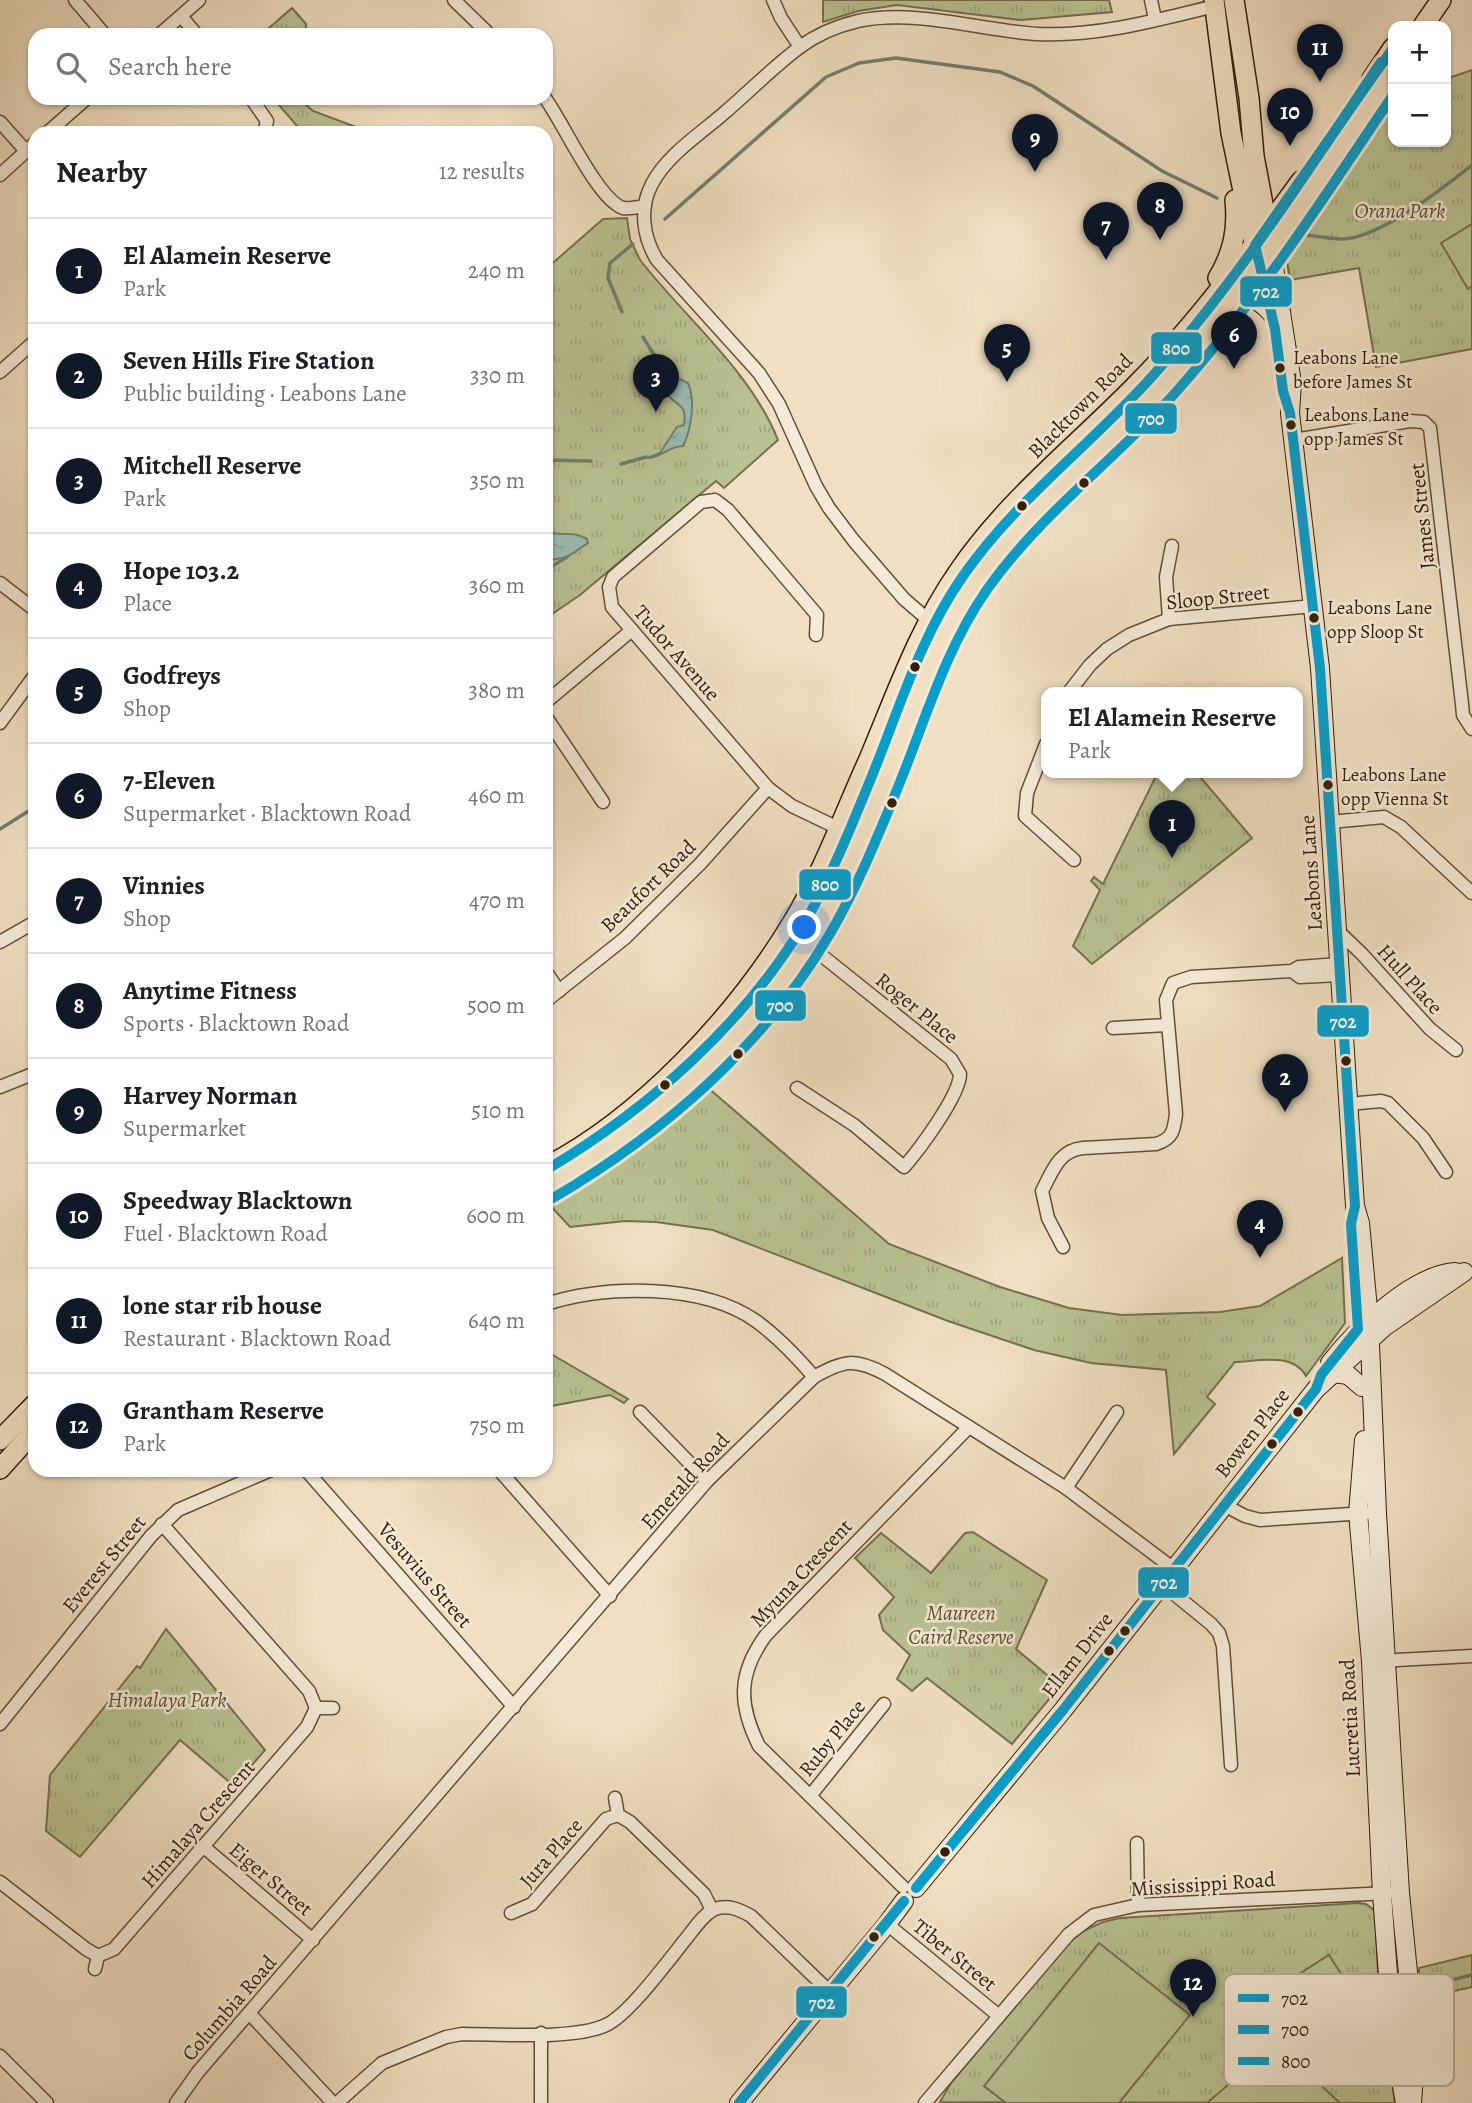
<!DOCTYPE html>
<html lang="en">
<head>
<meta charset="utf-8">
<style>
  :root { --surface:#fff; --page:#f6f6f6; --text:#202124; --muted:#757577; --line:#e0e0e0; --accent:#111827 }
  body { margin:0; font-family:Alegreya,serif; background:var(--page); color:var(--text) }
  .controls { position:absolute; right:21px; top:21px; display:grid; overflow:hidden; border-radius:14px; box-shadow:0 2px 5px #0004 }
  .controls button { width:63px; height:63px; display:grid; place-items:center; padding:0; border:0; border-bottom:2px solid var(--line); background:var(--surface); color:var(--text); font:35px sans-serif }
  .you { position:absolute; left:805px; top:928px; width:24px; height:24px; margin:-18px; border:5px solid #fff; border-radius:50%; background:#1a73e8; box-shadow:0 0 0 10px #1a73e833 }
  .badge { display:grid; place-items:center; width:46px; height:46px; border-radius:50%; background:var(--accent); color:#fff; font-size:23px; font-weight:700 }
  .pin { position:absolute; translate:-50% -58px; filter:drop-shadow(0 2px 4px #0008) }
  .pin::after { content:''; position:absolute; top:37px; width:24px; height:21px; background:inherit; clip-path:polygon(0 0,100% 0,50% 100%) }
  .popup { position:absolute; left:1041px; top:687px; width:262px; height:91px; box-sizing:border-box; display:grid; place-content:center; border-radius:14px; background:var(--surface); filter:drop-shadow(0 2px 5px #0005); font-size:23px; white-space:nowrap; color:var(--muted) }
  .popup b { font-size:26px; color:var(--text) }
  .popup::after { content:''; position:absolute; left:50%; top:100%; margin-left:-14px; border:14px solid transparent; border-top-color:var(--surface) }
  .list { margin:0; padding:0; list-style:none }
  h2 { display:flex; justify-content:space-between; align-items:center; height:91px; margin:0; padding:0 28px; font-size:30px }
  h2 small { font-size:23px; font-weight:400; color:var(--muted) }
  .list li { display:grid; grid-template-columns:46px 1fr auto; gap:21px; align-items:center; box-sizing:border-box; height:105px; padding:0 28px; border-top:2px solid var(--line) }
  .list b { display:block; font-size:26px; white-space:nowrap }
  .list p { margin:0; font-size:23px; white-space:nowrap; color:var(--muted) }
  .list em { font-size:23px; font-style:normal; color:var(--muted) }
  .icon { flex:none; width:38px; height:38px; fill:none; stroke:currentColor; stroke-width:2; stroke-linecap:round; stroke-linejoin:round }
  .map { position:relative; flex:none; width:1472px; height:2103px; overflow:hidden }
  .search { position:absolute; background:var(--surface); box-shadow:0 2px 5px #0004; left:28px; top:28px; width:525px; height:77px; display:flex; align-items:center; gap:18px; box-sizing:border-box; padding:0 24px; border-radius:21px; color:var(--muted); font-size:26px }
  .panel { position:absolute; background:var(--surface); box-shadow:0 2px 5px #0004; left:28px; top:126px; width:525px; height:1351px; border-radius:21px }
  .map>svg:first-child { display:block }
  .park { fill:url(#park-tufts); stroke:#76704e; stroke-width:2 }
  .pitch { fill:#b9c293; stroke:#76704e; stroke-width:2 }
  .water { fill:url(#water-ripples); stroke:#717e6f; stroke-width:2 }
  .lines { fill:none; stroke-linecap:round; stroke-linejoin:round }
  .stream { stroke:#717e6f; stroke-width:3.5 }
  .street-casing { stroke:#624f37; stroke-width:15 }
  .secondary-casing { stroke:#331f09; stroke-width:20 }
  .primary-casing { stroke:#331f09; stroke-width:22 }
  .street { stroke:#f5ead7; stroke-width:12 }
  .secondary { stroke:#f5ead7; stroke-width:18 }
  .primary { stroke:#f0dfc2; stroke-width:19 }
  .bus-1-casing { stroke:#f5ead7; stroke-width:16 }
  .bus-2-casing { stroke:#f5ead7; stroke-width:16 }
  .bus-3-casing { stroke:#f5ead7; stroke-width:16 }
  .bus-1 { stroke:#089ecc; stroke-width:10 }
  .bus-2 { stroke:#089ecc; stroke-width:10 }
  .bus-3 { stroke:#089ecc; stroke-width:10 }
  .bus-dot { fill:#331f09; stroke:#f5ead7; stroke-width:2.5 }
  .labels { text-anchor:middle; stroke-width:5; stroke-linejoin:round; paint-order:stroke }
  .bus-label { font-size:19px; fill:#331f09; stroke:#f5ead7; text-anchor:start }
  .park-label { font-size:21px; font-style:italic; fill:#5b5032; stroke:#f5ead7 }
  .street-label { font-size:21px; fill:#331f09; stroke:#f5ead7 }
  .key { fill:#f5ead7; stroke:#bbad99; stroke-width:2 }
  .key-label { font-size:19px; fill:#331f09 }
  .line-badge { stroke:#f5ead7; stroke-width:2.5 }
  .badge-label { font-size:19px; text-anchor:middle; font-weight:bold; fill:#fff }
</style>
</head>
<body>
<div class="map">
<svg width="1472" height="2103" viewBox="0 0 1472 2103">
  <defs>
    <pattern id="park-tufts" width="24" height="20" patternUnits="userSpaceOnUse" patternTransform="scale(1.75)"><rect width="24" height="20" fill="#b9c293"/><path d="M3 7l-1-3M5 7V3M7 7l1-3M15 17l-1-3M17 17v-4M19 17l1-3" fill="none" stroke="#a0a67d"/></pattern>
    <pattern id="water-ripples" width="26" height="14" patternUnits="userSpaceOnUse" patternTransform="scale(1.75)"><rect width="26" height="14" fill="#9abdb3"/><path d="M2 4q2-2 4 0t4 0M15 11q2-2 4 0t4 0" fill="none" stroke="#85a299"/></pattern>
  </defs>
  <rect width="100%" height="100%" fill="#f0dfc2"/>
  <filter id="stains"><feTurbulence type="fractalNoise" baseFrequency=".00286" numOctaves="4"/><feColorMatrix values="0 0 0 0 .2 0 0 0 0 .09 0 0 0 0 .02 0 0 0 .5 -.17"/></filter>
  <radialGradient id="worn" r=".72"><stop offset=".6" stop-color="#630" stop-opacity="0"/><stop offset="1" stop-color="#630" stop-opacity=".3"/></radialGradient>
  <g class="park">
    <path d="M823 0H1109L1112 12 1021 20 897 5 858 11 823 22Z"/>
    <path d="M292 8 306 24V35H261Z"/>
    <path d="M1472 70V349L1376 367 1359 268 1290 280 1286 256 1291 238 1393 87V142H1446V79Z"/>
    <path d="M273 98H304L305 104 313 111 372 133H303Z"/>
    <path d="M627 218 630 239 640 260C686 319 750 370 778 440L724 488 716 481 580 595 546 618V269L603 219Z"/>
    <path d="M1158 772H1196L1252 838 1092 964 1073 946 1100 890 1091 881 1094 877 1103 884Z"/>
    <path d="M706 1086 889 1244 1000 1287 1069 1308 1122 1315 1220 1312 1260 1306 1342 1258 1345 1323 1306 1376C1293 1352 1258 1361 1235 1362L1207 1397 1215 1404 1174 1454 1166 1370 1091 1363 1034 1350 948 1321 713 1230 656 1222 625 1221 570 1227 547 1202 609 1167 640 1146Z"/>
    <path d="M546 1351 628 1399 624 1403 610 1395 546 1407Z"/>
    <path d="M973 1532 1047 1580 1016 1649 1060 1686 1012 1744 927 1678 912 1691 897 1679 910 1655 883 1630 879 1615 894 1597 855 1558 881 1533 931 1573 965 1533Z"/>
    <path d="M166 1629 265 1750 234 1786 180 1740 80 1857 46 1831 50 1775 137 1666 140 1668Z"/>
    <path d="M1358 1903 1366 1904 1375 1911 1379 1998 1395 2103 940 2102 951 2083 1064 1947 1083 1931 1103 1922 1120 1918Z"/>
    <path d="M1472 1955V1987L1420 1999 1419 1968Z"/>
  </g>
  <g class="pitch">
    <path d="M1472 224V286L1468 289 1441 243Z"/>
    <path d="M1099 1943 1190 2015 1119 2103H1006L984 2086Z"/>
    <path d="M1329 1955 1358 2000 1314 2029 1285 1983Z"/>
    <path d="M1277 2045 1340 2103H1207L1265 2053Z"/>
  </g>
  <g class="water">
    <path d="M659 363 669 374 688 383C696 401 691 430 683 446 669 446 661 458 647 458L660 453 677 427 684 425C688 401 674 408 663 388 659 382 659 373 657 366Z"/>
    <path d="M546 531C561 538 568 529 587 539L588 543 567 557 546 561Z"/>
  </g>
  <g class="lines">
    <g class="stream">
      <path d="M665 219 826 77 859 63 896 58 1000 72 1033 86 1162 171 1217 198"/>
      <path d="M1293 234C1310 234 1325 239 1341 239 1377 240 1443 188 1472 165"/>
      <path d="M622 312 608 278 610 263 633 244"/>
      <path d="M643 337 659 363"/>
      <path d="M546 460 591 461"/>
      <path d="M621 464 646 457"/>
      <path d="M546 570 567 557"/>
      <path d="M0 829 35 807"/>
      <path d="M1419 1988 1472 1975"/>
    </g>
    <defs>
      <g id="street">
        <path d="M75 0 105 35"/>
        <path d="M454 0 490 35"/>
        <path d="M773 0 781 18 800 47"/>
        <path d="M1151 0 1155 19"/>
        <path d="M181 16 197 35"/>
        <path d="M159 35 199 0"/>
        <path d="M251 98 267 121 264 133"/>
        <path d="M545 98C563 122 597 199 623 208 629 209 639 207 645 206"/>
        <path d="M0 122 26 151"/>
        <path d="M47 133 87 98"/>
        <path d="M0 175 35 143"/>
        <path d="M0 372 35 341"/>
        <path d="M1294 440 1410 421 1424 422 1430 428 1462 704 1463 715 1472 729"/>
        <path d="M0 583 35 610"/>
        <path d="M1169 619 1166 577 1172 546"/>
        <path d="M933 624 904 599 854 541 829 508 816 486 779 404 759 373 657 260C643 237 639 208 652 184 666 156 700 134 723 114 749 92 773 67 800 47 816 35 837 26 858 21 915 9 979 30 1037 34 1097 37 1157 20 1215 6"/>
        <path d="M816 635 817 615 728 510 715 500 701 502 613 577 609 587 612 607 768 788 792 806 838 828"/>
        <path d="M1069 692 1090 665 1107 649 1129 635 1169 619 1314 606"/>
        <path d="M546 702 632 630"/>
        <path d="M546 717 603 802"/>
        <path d="M0 723 35 675"/>
        <path d="M1046 744 1027 793 1025 816 1074 860"/>
        <path d="M1330 822 1384 817 1401 827 1472 893"/>
        <path d="M787 931 820 954 951 1059 960 1074C960 1095 919 1150 904 1167L854 1125 797 1088"/>
        <path d="M1338 931 1362 954 1430 1029 1456 1050"/>
        <path d="M0 942 35 922"/>
        <path d="M1292 971 1300 977 1339 975"/>
        <path d="M546 972 559 991"/>
        <path d="M546 1001 625 938 700 864 768 788"/>
        <path d="M1113 1028 1167 1025"/>
        <path d="M0 1087 35 1073"/>
        <path d="M1348 1104 1381 1101 1388 1103 1423 1138 1446 1172"/>
        <path d="M1063 1247 1048 1218 1042 1191C1052 1172 1059 1150 1083 1148L1156 1144C1173 1139 1174 1130 1176 1114L1166 1000 1173 983 1191 977 1292 971 1299 967 1339 964"/>
        <path d="M546 1304C606 1285 702 1283 756 1321 778 1337 797 1357 814 1377"/>
        <path d="M640 1412 707 1481"/>
        <path d="M306 1470 514 1707"/>
        <path d="M499 1470 610 1596"/>
        <path d="M1066 1488 1117 1412"/>
        <path d="M1224 1505 1245 1516 1260 1520 1366 1513"/>
        <path d="M162 1524 309 1691 316 1708"/>
        <path d="M1162 1584 1211 1624 1219 1633 1223 1646 1231 1765"/>
        <path d="M1378 1661 1472 1656"/>
        <path d="M0 1724 151 1536 178 1510 271 1470"/>
        <path d="M810 1796 884 1704"/>
        <path d="M615 1798 618 1815 630 1822 704 1894 712 1910"/>
        <path d="M1137 1843 1138 1905"/>
        <path d="M204 1847 313 1940"/>
        <path d="M0 1882 86 1949 98 1956"/>
        <path d="M903 1887 759 1746C738 1704 738 1673 766 1635L969 1427"/>
        <path d="M511 1913 532 1904 606 1819 618 1815"/>
        <path d="M887 1924 999 2016"/>
        <path d="M95 1969 98 1956 114 1949 307 1727 316 1708H333"/>
        <path d="M249 2013 333 2103"/>
        <path d="M0 2056 47 2103"/>
        <path d="M176 2103 198 2072 707 1481 814 1377C844 1360 855 1358 885 1374L1066 1488 1174 1569"/>
        <path d="M337 2103 382 2063 446 2037 462 2034C499 2034 575 2040 606 2025 629 2015 671 1957 689 1935 696 1926 705 1913 715 1909 728 1904 740 1910 751 1916L830 1992"/>
        <path d="M541 2103V2033"/>
        <path d="M925 2103 1069 1934 1094 1915 1138 1905 1388 1893"/>
      </g>
      <g id="secondary">
        <path d="M1271 248 1292 383 1290 413 1320 668 1355 1206 1360 1223 1369 1320 1377 1513 1400 1893 1409 1982 1414 2075 1412 2103"/>
        <path d="M1230 302C1249 295 1258 298 1271 313"/>
        <path d="M1330 1363C1356 1330 1412 1275 1455 1272"/>
        <path d="M1334 1373 1348 1375 1362 1387"/>
        <path d="M1364 1440 1358 1513 1371 1661 1382 1894 1392 2028 1405 2103"/>
        <path d="M916 1888 1063 1710 1316 1389 1384 1327 1464 1272"/>
        <path d="M739 2103 887 1924 904 1901"/>
      </g>
      <g id="primary">
        <path d="M1214 0 1231 133 1256 253"/>
        <path d="M1234 0 1249 98 1254 156 1269 236"/>
        <path d="M1423 26 1441 0"/>
        <path d="M1372 79 1393 48"/>
        <path d="M1218 278C1233 253 1238 230 1235 200"/>
        <path d="M546 1167C642 1117 735 1017 791 925 823 873 844 814 869 759 896 695 919 628 959 571 1008 499 1078 445 1138 383 1199 321 1250 251 1301 181"/>
        <path d="M546 1186C643 1134 752 1034 810 940 839 894 860 842 881 792 911 721 929 648 974 584 1027 507 1104 451 1166 382 1251 286 1321 176 1393 70"/>
        <path d="M0 1440 35 1404"/>
        <path d="M0 1469 35 1430"/>
      </g>
    </defs>
    <use href="#street" class="street-casing"/>
    <use href="#secondary" class="secondary-casing"/>
    <use href="#primary" class="primary-casing"/>
    <use href="#street" class="street"/>
    <use href="#secondary" class="secondary"/>
    <use href="#primary" class="primary"/>
    <defs>
      <g id="bus-1">
        <path d="M916 1888 1063 1710 1316 1389 1321 1375 1358 1329 1351 1224 1355 1206 1320 668 1290 413 1283 391 1275 329 1255 245 1393 48"/>
        <path d="M739 2103 904 1901"/>
      </g>
      <path id="bus-2" d="M553 1198C664 1133 766 1044 831 932 856 889 875 843 894 797 923 728 943 653 986 591 1039 515 1115 460 1176 392 1258 300 1325 196 1393 95"/>
      <path id="bus-3" d="M546 1170C650 1108 747 1022 808 917 831 876 849 832 867 788 897 717 918 640 963 576 1017 498 1095 442 1157 371 1241 275 1310 168 1381 62"/>
    </defs>
    <use href="#bus-1" class="bus-1-casing"/>
    <use href="#bus-2" class="bus-2-casing"/>
    <use href="#bus-3" class="bus-3-casing"/>
    <use href="#bus-1" class="bus-1"/>
    <use href="#bus-2" class="bus-2"/>
    <use href="#bus-3" class="bus-3"/>
  </g>
  <g class="bus-dot">
    <circle cx="1280" cy="368" r="6"/>
    <circle cx="1291" cy="425" r="6"/>
    <circle cx="1084" cy="483" r="6"/>
    <circle cx="1022" cy="506" r="6"/>
    <circle cx="1314" cy="618" r="6"/>
    <circle cx="915" cy="667" r="6"/>
    <circle cx="1328" cy="785" r="6"/>
    <circle cx="892" cy="803" r="6"/>
    <circle cx="738" cy="1054" r="6"/>
    <circle cx="1346" cy="1061" r="6"/>
    <circle cx="665" cy="1085" r="6"/>
    <circle cx="1298" cy="1412" r="6"/>
    <circle cx="1272" cy="1444" r="6"/>
    <circle cx="1125" cy="1631" r="6"/>
    <circle cx="1109" cy="1651" r="6"/>
    <circle cx="945" cy="1852" r="6"/>
    <circle cx="874" cy="1937" r="6"/>
  </g>
  <g class="labels">
    <g class="bus-label">
      <text x="1293" y="364">Leabons Lane<tspan x="1293" dy="24">before James St</tspan></text>
      <text x="1304" y="421">Leabons Lane<tspan x="1304" dy="24">opp James St</tspan></text>
      <text x="1327" y="614">Leabons Lane<tspan x="1327" dy="24">opp Sloop St</tspan></text>
      <text x="1341" y="781">Leabons Lane<tspan x="1341" dy="24">opp Vienna St</tspan></text>
    </g>
    <g class="park-label">
      <text x="1400" y="218">Orana Park</text>
      <text x="961" y="1620">Maureen<tspan x="961" dy="24">Caird Reserve</tspan></text>
      <text x="167" y="1707">Himalaya Park</text>
    </g>
    <g class="street-label">
      <text transform="translate(1080 406) rotate(-45)" y="7">Blacktown Road</text>
      <text transform="translate(1422 516) rotate(-96)" y="7">James Street</text>
      <text transform="translate(1218 597) rotate(-6)" y="7">Sloop Street</text>
      <text transform="translate(677 653) rotate(49)" y="7">Tudor Avenue</text>
      <text transform="translate(1311 873) rotate(-94)" y="7">Leabons Lane</text>
      <text transform="translate(648 886) rotate(-44)" y="7">Beaufort Road</text>
      <text transform="translate(1410 979) rotate(48)" y="7">Hull Place</text>
      <text transform="translate(917 1008) rotate(39)" y="7">Roger Place</text>
      <text transform="translate(1252 1433) rotate(-52)" y="7">Bowen Place</text>
      <text transform="translate(685 1481) rotate(-48)" y="7">Emerald Road</text>
      <text transform="translate(104 1564) rotate(-51)" y="7">Everest Street</text>
      <text transform="translate(801 1573) rotate(-47)" y="7">Myuna Crescent</text>
      <text transform="translate(425 1575) rotate(49)" y="7">Vesuvius Street</text>
      <text transform="translate(1077 1655) rotate(-52)" y="7">Ellam Drive</text>
      <text transform="translate(1350 1718) rotate(-93)" y="7">Lucretia Road</text>
      <text transform="translate(832 1738) rotate(-51)" y="7">Ruby Place</text>
      <text transform="translate(198 1824) rotate(-49)" y="7">Himalaya Crescent</text>
      <text transform="translate(551 1853) rotate(-49)" y="7">Jura Place</text>
      <text transform="translate(271 1879) rotate(40)" y="7">Eiger Street</text>
      <text transform="translate(1203 1884) rotate(-4)" y="7">Mississippi Road</text>
      <text transform="translate(955 1955) rotate(39)" y="7">Tiber Street</text>
      <text transform="translate(229 2008) rotate(-49)" y="7">Columbia Road</text>
    </g>
  </g>
  <rect x="1224" y="1974" width="230" height="112" rx="10" class="key"/>
  <rect x="1238" y="1994" width="31" height="8" fill="#089ecc"/>
  <rect x="1238" y="2025" width="31" height="9" fill="#089ecc"/>
  <rect x="1238" y="2057" width="31" height="8" fill="#089ecc"/>
  <g class="key-label">
    <text x="1281" y="2005">702</text>
    <text x="1281" y="2036">700</text>
    <text x="1281" y="2068">800</text>
  </g>
  <g class="line-badge">
    <rect x="1239" y="275" width="54" height="33" rx="7" fill="#089ecc"/>
    <rect x="1150" y="331" width="53" height="34" rx="7" fill="#089ecc"/>
    <rect x="1124" y="402" width="54" height="33" rx="7" fill="#089ecc"/>
    <rect x="798" y="868" width="54" height="33" rx="7" fill="#089ecc"/>
    <rect x="754" y="989" width="53" height="33" rx="7" fill="#089ecc"/>
    <rect x="1316" y="1004" width="54" height="34" rx="7" fill="#089ecc"/>
    <rect x="1137" y="1566" width="53" height="33" rx="7" fill="#089ecc"/>
    <rect x="795" y="1985" width="53" height="34" rx="7" fill="#089ecc"/>
  </g>
  <g class="badge-label">
    <text x="1266" y="298">702</text>
    <text x="1176" y="355">800</text>
    <text x="1151" y="425">700</text>
    <text x="825" y="891">800</text>
    <text x="780" y="1012">700</text>
    <text x="1343" y="1028">702</text>
    <text x="1164" y="1589">702</text>
    <text x="822" y="2009">702</text>
  </g>
  <rect width="100%" height="100%" filter="url(#stains)"/>
  <rect width="100%" height="100%" fill="url(#worn)"/>
</svg>
<div class="controls">
<button>+</button>
<button>−</button>
</div>
<div class="you"></div>
<div class="pin badge" style="left:1172px;top:858px">1</div>
<div class="popup"><b>El Alamein Reserve</b>Park</div>
<div class="pin badge" style="left:1285px;top:1112px">2</div>
<div class="pin badge" style="left:656px;top:412px">3</div>
<div class="pin badge" style="left:1260px;top:1258px">4</div>
<div class="pin badge" style="left:1007px;top:382px">5</div>
<div class="pin badge" style="left:1234px;top:369px">6</div>
<div class="pin badge" style="left:1106px;top:260px">7</div>
<div class="pin badge" style="left:1160px;top:240px">8</div>
<div class="pin badge" style="left:1035px;top:172px">9</div>
<div class="pin badge" style="left:1290px;top:146px">10</div>
<div class="pin badge" style="left:1320px;top:82px">11</div>
<div class="pin badge" style="left:1193px;top:2017px">12</div>
<div class="search"><svg class="icon" aria-label="search" viewBox="0 0 24 24"><circle cx="10" cy="10" r="6"/><path d="M15 15l6 6"/></svg>Search here</div>
<section class="panel">
<h2>Nearby<small>12 results</small></h2>
<ul class="list">
<li><span class="badge">1</span><div><b>El Alamein Reserve</b><p>Park</p></div><em>240 m</em></li>
<li><span class="badge">2</span><div><b>Seven Hills Fire Station</b><p>Public building · Leabons Lane</p></div><em>330 m</em></li>
<li><span class="badge">3</span><div><b>Mitchell Reserve</b><p>Park</p></div><em>350 m</em></li>
<li><span class="badge">4</span><div><b>Hope 103.2</b><p>Place</p></div><em>360 m</em></li>
<li><span class="badge">5</span><div><b>Godfreys</b><p>Shop</p></div><em>380 m</em></li>
<li><span class="badge">6</span><div><b>7-Eleven</b><p>Supermarket · Blacktown Road</p></div><em>460 m</em></li>
<li><span class="badge">7</span><div><b>Vinnies</b><p>Shop</p></div><em>470 m</em></li>
<li><span class="badge">8</span><div><b>Anytime Fitness</b><p>Sports · Blacktown Road</p></div><em>500 m</em></li>
<li><span class="badge">9</span><div><b>Harvey Norman</b><p>Supermarket</p></div><em>510 m</em></li>
<li><span class="badge">10</span><div><b>Speedway Blacktown</b><p>Fuel · Blacktown Road</p></div><em>600 m</em></li>
<li><span class="badge">11</span><div><b>lone star rib house</b><p>Restaurant · Blacktown Road</p></div><em>640 m</em></li>
<li><span class="badge">12</span><div><b>Grantham Reserve</b><p>Park</p></div><em>750 m</em></li>
</ul>
</section>
</div>
</body>
</html>
